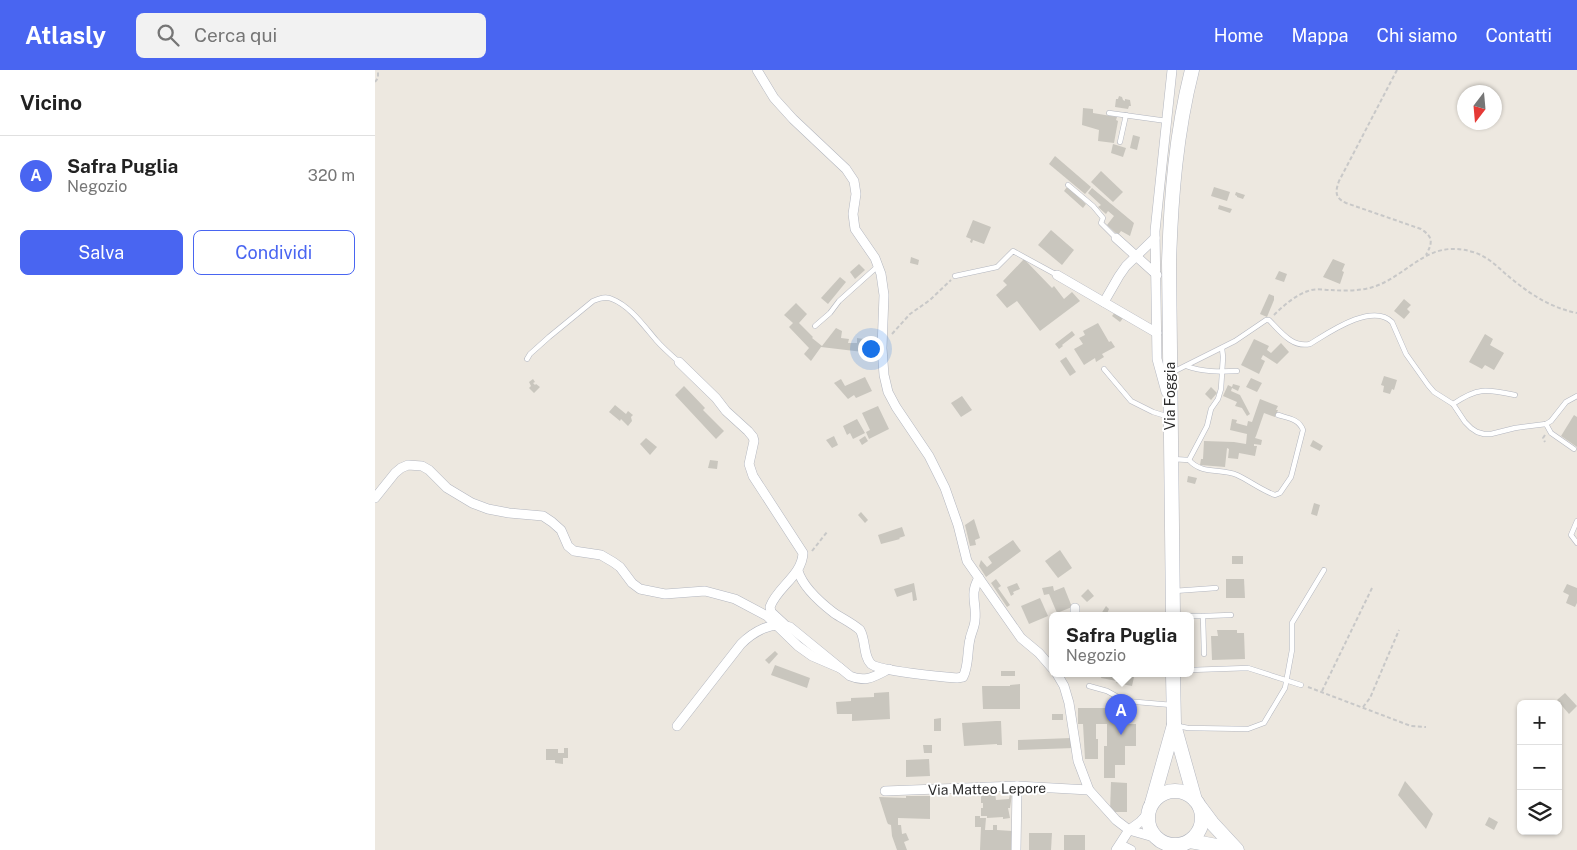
<!DOCTYPE html>
<html lang="it">
<head>
<meta charset="utf-8">
<style>
  :root { --surface:#fff; --page:#f2f2f2; --text:#222; --muted:#767676; --line:#e0e0e0; --accent:#4965f1 }
  body { margin:0; font-family:"Public Sans",sans-serif; background:var(--page); color:var(--text) }
  .controls { position:absolute; right:15px; bottom:15px; display:grid; overflow:hidden; border-radius:8px; box-shadow:0 1px 4px #0004 }
  .controls button { width:45px; height:45px; display:grid; place-items:center; padding:0; border:0; border-bottom:1px solid var(--line); background:var(--surface); color:var(--text); font:25px sans-serif }
  .compass { position:absolute; left:1082px; top:15px; width:45px; height:45px; border-radius:50%; background:var(--surface); box-shadow:0 1px 4px #0004; rotate:196deg }
  .you { position:absolute; left:495px; top:278px; width:18px; height:18px; margin:-12px; border:4px solid #fff; border-radius:50%; background:#1a73e8; box-shadow:0 0 0 8px #1a73e833 }
  .badge { display:grid; place-items:center; width:32px; height:32px; border-radius:50%; background:var(--accent); color:#fff; font-size:16px; font-weight:700 }
  .pin { position:absolute; translate:-50% -41px; filter:drop-shadow(0 1px 2px #0008) }
  .pin::after { content:''; position:absolute; top:26px; width:18px; height:15px; background:inherit; clip-path:polygon(0 0,100% 0,50% 100%) }
  .popup { position:absolute; left:674px; top:542px; width:145px; height:65px; box-sizing:border-box; display:grid; place-content:center; border-radius:8px; background:var(--surface); filter:drop-shadow(0 1px 4px #0005); font-size:16px; white-space:nowrap; color:var(--muted) }
  .popup b { font-size:19px; color:var(--text) }
  .popup::after { content:''; position:absolute; left:50%; top:100%; margin-left:-10px; border:10px solid transparent; border-top-color:var(--surface) }
  .list { margin:0; padding:0; list-style:none }
  h2 { display:flex; justify-content:space-between; align-items:center; height:65px; margin:0; padding:0 20px; font-size:21px }
  h2 small { font-size:16px; font-weight:400; color:var(--muted) }
  .list li { display:grid; grid-template-columns:32px 1fr auto; gap:15px; align-items:center; box-sizing:border-box; height:80px; padding:0 20px; border-top:1px solid var(--line) }
  .list b { display:block; font-size:19px; white-space:nowrap }
  .list p { margin:0; font-size:16px; white-space:nowrap; color:var(--muted) }
  .list em { font-size:16px; font-style:normal; color:var(--muted) }
  .actions { display:flex; gap:10px; padding:15px 20px }
  .actions a { flex:1; padding:11px 0; border:1px solid var(--accent); border-radius:8px; text-align:center; font-size:18px; color:var(--accent) }
  .actions .main { background:var(--accent); color:#fff }
  .icon { flex:none; width:28px; height:28px; fill:none; stroke:currentColor; stroke-width:2; stroke-linecap:round; stroke-linejoin:round }
  .map { position:relative; flex:none; width:1202px; height:780px; overflow:hidden }
  header { display:flex; align-items:center; gap:30px; box-sizing:border-box; height:70px; padding:0 25px; background:var(--accent); color:#fff }
  header strong { font-size:24px }
  nav { display:flex; gap:28px; margin-inline-start:auto; font-size:18px }
  .search { width:350px; height:45px; background:var(--page); display:flex; align-items:center; gap:12px; box-sizing:border-box; padding:0 18px; border-radius:8px; color:var(--muted); font-size:19px }
  main { display:flex }
  aside { flex:1; background:var(--surface) }
  .map>svg:first-child { display:block }
  .building { fill:#c9c6be }
  .lines { fill:none; stroke-linecap:round; stroke-linejoin:round }
  .service-casing { stroke:#b3b6bf; stroke-width:5.5 }
  .minor-casing { stroke:#b3b6bf; stroke-width:10 }
  .secondary-casing { stroke:#b3b6bf; stroke-width:15 }
  .path { stroke:#c8c8c8; stroke-width:2; stroke-dasharray:4 2.5; stroke-linecap:butt }
  .service { stroke:#fff; stroke-width:4.5 }
  .minor { stroke:#fff; stroke-width:9 }
  .secondary { stroke:#fff; stroke-width:14 }
  .labels { text-anchor:middle; stroke-width:4; stroke-linejoin:round; paint-order:stroke }
  .street-label { font-size:14px; fill:#2d2d2d; stroke:#fff }
</style>
</head>
<body>
<header>
<strong>Atlasly</strong>
<div class="search"><svg class="icon" aria-label="search" viewBox="0 0 24 24"><circle cx="10" cy="10" r="6"/><path d="M15 15l6 6"/></svg>Cerca qui</div>
<nav><a>Home</a><a>Mappa</a><a>Chi siamo</a><a>Contatti</a></nav>
</header>
<main>
<aside>
<h2>Vicino<small></small></h2>
<ul class="list">
<li><span class="badge">A</span><div><b>Safra Puglia</b><p>Negozio</p></div><em>320 m</em></li>
</ul>
<div class="actions"><a class="main">Salva</a><a>Condividi</a></div>
</aside>
<div class="map">
<svg width="1202" height="780" viewBox="0 0 1202 780">
  <rect width="100%" height="100%" fill="#ede8e0"/>
  <g class="building">
    <path d="M744 26 747 27 748 30 750 31V29L755 30 756 36H754L753 39 740 37 741 29H743Z"/>
    <path d="M708 38 718 39V43L742 47 741 50 743 51 739 73 723 71 724 60 707 55Z"/>
    <path d="M758 65 765 67 762 80 755 78Z"/>
    <path d="M738 74 751 78 748 87 736 83Z"/>
    <path d="M680 86 716 117 710 124 674 94Z"/>
    <path d="M726 101 748 122 738 132 716 112Z"/>
    <path d="M692 117 711 134 708 138 689 121Z"/>
    <path d="M839 117 855 122 852 131 836 126Z"/>
    <path d="M717 118 759 153 755 166 746 161 743 165 732 155 739 146 733 141 731 144 723 137 726 135 713 123Z"/>
    <path d="M861 122 870 125 868 129 862 127V126L860 125Z"/>
    <path d="M844 135 857 139 855 143 843 139Z"/>
    <path d="M598 150 616 157 609 174 598 170 597 173 595 172 596 169 591 167Z"/>
    <path d="M676 160 699 180 687 195 663 175Z"/>
    <path d="M536 187 544 190 543 195 535 193Z"/>
    <path d="M649 189 677 218 679 216 689 229 697 222 705 231 665 261 642 231 632 238 621 225 632 215 628 211Z"/>
    <path d="M958 189 970 194 967 201 969 202 965 214 948 207Z"/>
    <path d="M484 194 490 200 480 209 475 202Z"/>
    <path d="M904 201 912 204 909 212 900 209Z"/>
    <path d="M465 207 471 212 453 234 446 228Z"/>
    <path d="M894 224 899 226V230L892 247 885 244Z"/>
    <path d="M1029 229 1036 235 1032 239 1035 242 1029 249 1019 241Z"/>
    <path d="M421 233 432 244 424 253 438 267 437 268 447 276 461 258 467 261 466 268 474 269 473 273H482V268L495 270 496 279 489 278 488 282 446 277 436 291 429 284 434 278 414 257 418 253 409 245Z"/>
    <path d="M741 241 749 247 745 252 737 246Z"/>
    <path d="M723 253 734 272 736 271 740 277 727 284 729 287 721 292 720 288 709 295 699 279 708 274 704 268 710 265 708 261Z"/>
    <path d="M697 261 700 265 687 275 688 276 684 279 680 274Z"/>
    <path d="M1110 264 1118 269 1115 275 1129 283 1119 300 1110 295 1107 299 1094 292Z"/>
    <path d="M879 269 894 276 892 280 896 283 906 273 914 282 902 294 888 285 886 289 890 291 884 304 866 295Z"/>
    <path d="M691 287 701 302 695 306 685 291Z"/>
    <path d="M1009 306 1022 310 1019 320 1017 319 1015 324 1008 322 1009 316 1006 315Z"/>
    <path d="M490 307 497 321 481 328 479 325 473 329 459 313 466 309 470 316Z"/>
    <path d="M876 308 887 313 882 322 871 317Z"/>
    <path d="M158 309 160 312 158 313 160 315 161 314 165 317 159 323 154 318 156 316 154 312Z"/>
    <path d="M858 314 865 316 863 321 857 318 856 321 865 325 875 344 872 346 867 338 860 336 862 332 848 326 853 315 857 317Z"/>
    <path d="M309 316 330 338 328 340 349 361 341 369 300 325Z"/>
    <path d="M836 317 842 323 836 330 830 324Z"/>
    <path d="M587 326 597 340 586 347 576 333Z"/>
    <path d="M885 329 903 336 901 340H903L900 347 889 343 881 366 880 368 887 370 886 375 879 374V376H882L880 386 864 383 863 389 853 388 854 379 852 378 850 397 825 395 826 389H828L829 371 859 372 871 374 872 364 855 360 857 349 862 350 861 353 872 356 873 351 877 352Z"/>
    <path d="M240 335 251 344 253 341 258 345 256 347 257 351 253 356 246 349 245 351 234 342Z"/>
    <path d="M503 336 514 359 494 369 491 362 495 360 487 343Z"/>
    <path d="M1199 345 1202 347V377L1186 366Z"/>
    <path d="M482 349 490 363 478 369 475 363 472 365 468 356Z"/>
    <path d="M459 366 463 375 457 378 451 370Z"/>
    <path d="M490 366 493 371 487 375 484 370Z"/>
    <path d="M271 368 282 377 275 385 265 374Z"/>
    <path d="M938 370 948 376 945 381 935 376Z"/>
    <path d="M335 390 343 391 342 399 333 398Z"/>
    <path d="M813 406 822 408 820 414 812 412Z"/>
    <path d="M939 433 945 435 942 446 936 444Z"/>
    <path d="M486 442 493 450 490 453 483 445Z"/>
    <path d="M599 449 605 468 600 470 601 475 595 476 590 455Z"/>
    <path d="M527 457 530 466 524 468 525 469 506 474 503 465Z"/>
    <path d="M638 470 646 481 611 507 604 496 606 490 612 497 617 493 613 487Z"/>
    <path d="M685 480 697 498 683 508 670 491Z"/>
    <rect x="857" y="486" width="11" height="8"/>
    <path d="M621 509 626 516 623 518 635 535 632 537 616 513Z"/>
    <path d="M851 509H869L870 528H851Z"/>
    <path d="M539 513 542 530 538 531 537 522 522 527 519 519Z"/>
    <path d="M642 513 645 519 638 522 639 524 636 526 632 517Z"/>
    <path d="M1192 514 1202 518V533L1200 537 1191 533 1194 525 1188 522Z"/>
    <path d="M678 516 679 521 689 517 697 537 682 543 674 524 669 525 667 518Z"/>
    <path d="M713 519 719 526 712 532 706 526Z"/>
    <path d="M665 528 673 546 654 554 646 536Z"/>
    <path d="M731 536 734 539 731 546 726 544Z"/>
    <path d="M842 560H862V563H869L870 589 837 590 836 566H843Z"/>
    <path d="M400 581 403 584 394 594 390 590Z"/>
    <path d="M400 595 435 608 432 618 396 605Z"/>
    <rect x="626" y="601" width="14" height="5"/>
    <path d="M727 604H762V607H759L757 616 741 613 742 611 726 608Z"/>
    <path d="M645 614V639H608L607 616H635V615Z"/>
    <path d="M514 622 515 649 477 651V644H462L461 632 476 631V628L499 627V623Z"/>
    <path d="M1190 623 1202 636 1194 644 1182 630Z"/>
    <path d="M703 638H749V654H761V676H750V695H740V708H729V676H732V654H721V669H723V689H710L708 654H703Z"/>
    <rect x="677" y="644" width="11" height="6"/>
    <path d="M566 648V661H559V649Z"/>
    <path d="M621 651H626L627 675H622V674L589 676 587 653Z"/>
    <path d="M696 668 699 678 643 680V670Z"/>
    <path d="M548 675H557V683H549Z"/>
    <path d="M189 678H193V688H188V694L180 693V690H171V679H183V683H189Z"/>
    <path d="M554 689 555 706 531 707V690Z"/>
    <path d="M1030 711 1058 744 1051 759 1023 725Z"/>
    <path d="M736 712 752 713V742H735Z"/>
    <path d="M620 723 621 730 634 729 635 724H637L635 738H633L635 748 628 749V747L612 748V746H606V738H608V733H606V724Z"/>
    <path d="M531 726H555V749L523 748V755H526L527 764 531 763 534 770 529 772 532 780H522L517 766 516 755 513 754 512 752 504 727 531 728Z"/>
    <path d="M600 746H605V748H611L610 760H618V755H622V760L637 761 636 780H605L606 757H600Z"/>
    <path d="M1114 747 1123 752 1119 760 1110 755Z"/>
    <path d="M654 763H677L676 780H654Z"/>
    <rect x="689" y="765" width="21" height="15"/>
  </g>
  <g class="lines">
    <defs>
      <g id="service">
        <path d="M734 43 792 51"/>
        <path d="M745 72 751 45"/>
        <path d="M693 115 718 136 728 148 726 153 741 168"/>
        <path d="M580 206 622 197 638 181 682 205"/>
        <path d="M440 256 455 243 464 231 503 196"/>
        <path d="M152 289 155 284 174 267 218 231C225 228 231 226 237 229 255 236 269 256 281 270 288 278 296 285 304 292"/>
        <path d="M811 296C828 302 844 302 862 301"/>
        <path d="M729 299 756 331 778 342 794 347"/>
        <path d="M798 302 860 271 891 250H894C905 261 917 278 935 274 953 263 997 232 1017 252L1031 284 1053 315 1059 322 1078 334 1090 352 1096 358 1102 362 1109 364H1116L1140 358 1171 354 1176 351 1191 332 1202 326"/>
        <path d="M1078 334C1103 317 1111 319 1140 325"/>
        <path d="M1171 354 1176 363 1199 379"/>
        <path d="M797 389 814 390 832 356 836 339 843 329 846 319 848 287 847 278"/>
        <path d="M814 390C827 405 845 398 862 405 875 411 886 420 900 425L905 423 916 407 928 360C924 349 913 348 903 345"/>
        <path d="M1202 451 1196 465 1202 473"/>
        <path d="M799 521 841 518"/>
        <path d="M815 546H828L829 584"/>
        <path d="M828 546 856 545"/>
        <path d="M815 600 873 598 926 615"/>
        <path d="M714 616 732 621 750 631 797 635"/>
        <path d="M803 656 813 658 873 659 889 653 910 618 917 580V553L949 500"/>
      </g>
      <g id="minor">
        <path d="M382 0 399 28 418 49 471 99 479 111 481 124 478 144 480 159 500 188 506 204 509 225 507 278 509 305 513 322 521 337 554 386 570 418 583 455 592 491 646 568 664 583 677 598"/>
        <path d="M741 168 782 205"/>
        <path d="M682 205 782 263"/>
        <path d="M729 232 744 206 751 196 780 168"/>
        <path d="M304 292 341 328 351 341 373 361 378 367 379 371 374 394 378 406 428 483C427 506 402 517 395 537L396 542 409 554"/>
        <path d="M791 322 782 289 780 161 797 0"/>
        <path d="M0 428 20 403 26 398 33 395 47 396 54 400 72 418 97 433 113 439 134 443 168 446 177 452 186 460 193 476 199 481 226 485 238 492 245 497 257 513 265 519 290 524 330 521 360 529 392 546 423 576 437 586 465 598"/>
        <path d="M423 501C428 517 446 533 459 543 468 549 477 553 485 560 491 570 488 586 496 594 504 601 568 607 582 608L588 607C594 596 592 581 595 569 596 563 600 556 600 550 602 534 594 524 604 508"/>
        <path d="M700 538V546"/>
        <path d="M682 604 689 616 694 633 703 691 714 720 741 750 754 760 782 768"/>
        <path d="M302 656 366 574C378 562 398 550 415 557L475 606C491 613 500 606 514 599"/>
        <path d="M510 721 642 716 714 720"/>
        <path d="M746 775 756 780"/>
        <path d="M641 780 642 716"/>
        <path d="M741 780 754 760 765 752 774 742"/>
      </g>
      <g id="secondary">
        <path d="M798 546 794 192C796 127 801 63 817 0"/>
        <path d="M799 655 820 730"/>
        <circle cx="800" cy="748" r="27"/>
        <path d="M777 733 799 655 798 604"/>
        <path d="M825 737 837 753 862 780"/>
        <path d="M815 771 847 777 856 780"/>
      </g>
    </defs>
    <use href="#service" class="service-casing"/>
    <use href="#minor" class="minor-casing"/>
    <use href="#secondary" class="secondary-casing"/>
    <g class="path">
      <path d="M1022 0 964 111C960 122 960 128 971 133L1046 159C1058 167 1058 172 1051 185"/>
      <path d="M0 12 3 8V0"/>
      <path d="M899 245C909 235 921 225 933 221 940 218 949 220 956 220 969 221 985 221 998 217 1035 205 1052 168 1098 182 1115 187 1125 200 1138 210 1158 226 1177 238 1202 243"/>
      <path d="M517 264 535 244 555 230 576 210"/>
      <path d="M1170 365 1168 368 1170 372"/>
      <path d="M437 481 452 462"/>
      <path d="M933 617 1036 656 1051 657"/>
      <path d="M947 621 998 516"/>
      <path d="M988 637 995 628 1024 560"/>
    </g>
    <use href="#service" class="service"/>
    <use href="#minor" class="minor"/>
    <use href="#secondary" class="secondary"/>
  </g>
  <g class="labels">
    <g class="street-label">
      <text transform="translate(795 326) rotate(-90)" y="5">Via Foggia</text>
      <text transform="translate(612 719) rotate(-1)" y="5">Via Matteo Lepore</text>
    </g>
  </g>
</svg>
<div class="controls">
<button>+</button>
<button>−</button>
<button><svg class="icon" aria-label="layers" viewBox="0 0 24 24"><path d="M12 4l9 5-9 5-9-5zM3 14l9 5 9-5"/></svg></button>
</div>
<svg class="compass" viewBox="-18 -18 36 36"><path d="M0-13l5 13h-10z" fill="#e53935"/><path d="M0 13l5-13h-10z" fill="#767676"/></svg>
<div class="you"></div>
<div class="pin badge" style="left:746px;top:665px">A</div>
<div class="popup"><b>Safra Puglia</b>Negozio</div>
</div>
</main>
</body>
</html>
